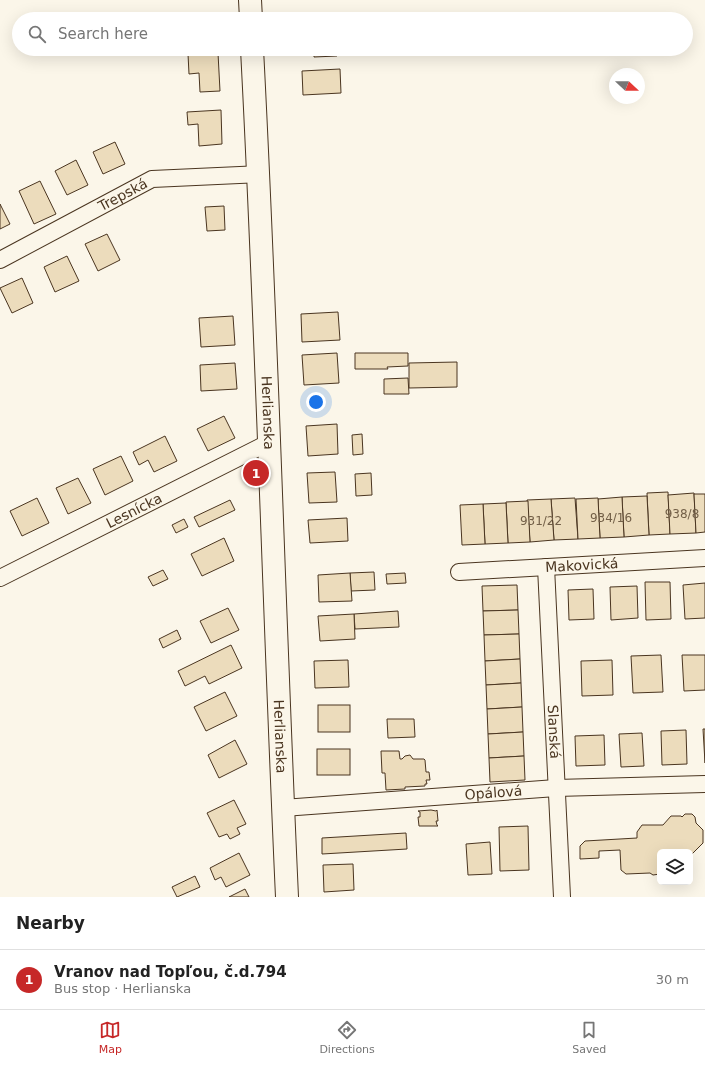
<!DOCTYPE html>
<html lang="en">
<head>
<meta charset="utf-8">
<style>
  :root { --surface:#fff; --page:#f2f2f2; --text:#222; --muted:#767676; --line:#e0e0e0; --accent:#c62828 }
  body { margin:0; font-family:"DejaVu Sans",sans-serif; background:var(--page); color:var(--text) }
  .controls { position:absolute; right:12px; bottom:12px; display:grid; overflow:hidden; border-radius:6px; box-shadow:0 4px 16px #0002 }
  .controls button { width:36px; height:36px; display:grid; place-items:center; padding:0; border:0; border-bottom:1px solid var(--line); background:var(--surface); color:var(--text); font:20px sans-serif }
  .compass { position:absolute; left:609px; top:68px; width:36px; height:36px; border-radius:50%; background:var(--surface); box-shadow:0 4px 16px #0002; rotate:112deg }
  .you { position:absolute; left:316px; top:402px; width:14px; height:14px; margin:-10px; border:3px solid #fff; border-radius:50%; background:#1a73e8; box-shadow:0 0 0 6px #1a73e833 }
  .badge { display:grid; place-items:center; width:26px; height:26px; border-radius:50%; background:var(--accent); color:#fff; font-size:13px; font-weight:700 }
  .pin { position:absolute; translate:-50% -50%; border:2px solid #fff; box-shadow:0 1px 4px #0006 }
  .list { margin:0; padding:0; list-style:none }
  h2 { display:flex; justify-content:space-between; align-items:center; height:52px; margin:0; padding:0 16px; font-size:17px }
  h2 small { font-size:13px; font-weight:400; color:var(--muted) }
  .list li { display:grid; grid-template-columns:26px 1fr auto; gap:12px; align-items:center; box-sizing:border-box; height:60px; padding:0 16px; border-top:1px solid var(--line) }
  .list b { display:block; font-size:15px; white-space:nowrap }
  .list p { margin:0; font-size:13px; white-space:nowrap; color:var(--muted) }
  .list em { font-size:13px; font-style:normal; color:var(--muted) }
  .icon { flex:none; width:22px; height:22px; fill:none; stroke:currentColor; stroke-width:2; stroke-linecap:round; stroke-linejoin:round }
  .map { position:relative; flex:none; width:705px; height:897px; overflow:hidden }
  .search { position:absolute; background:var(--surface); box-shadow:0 4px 16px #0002; left:12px; right:12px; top:12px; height:44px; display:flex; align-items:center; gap:10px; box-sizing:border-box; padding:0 14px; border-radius:22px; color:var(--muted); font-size:15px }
  .sheet { height:112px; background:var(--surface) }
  nav { display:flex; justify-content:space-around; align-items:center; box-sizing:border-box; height:56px; border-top:1px solid var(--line); background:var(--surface); font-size:11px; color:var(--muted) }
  nav a { display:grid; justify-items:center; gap:2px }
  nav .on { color:var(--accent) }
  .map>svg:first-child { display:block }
  .building { fill:#ecdcbc; stroke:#4a3520 }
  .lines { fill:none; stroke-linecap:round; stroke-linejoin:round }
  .street-casing { stroke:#4a3520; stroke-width:18 }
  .secondary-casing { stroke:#4a3520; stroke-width:24 }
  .street { stroke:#fbf6e9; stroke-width:16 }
  .secondary { stroke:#fbf6e9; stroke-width:22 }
  .labels { text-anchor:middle; stroke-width:3; stroke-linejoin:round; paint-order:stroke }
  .number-label { font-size:12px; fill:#725f47 }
  .street-label { font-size:14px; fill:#4a3520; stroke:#fbf6e9 }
</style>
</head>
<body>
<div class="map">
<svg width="705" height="897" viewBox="0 0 705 897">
  <rect width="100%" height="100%" fill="#fbf6e9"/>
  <g class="building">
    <path d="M95 15V19H73V16Z"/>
    <path d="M60 49H95V50L60 51Z"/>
    <path d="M314 49H337V56L314 57Z"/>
    <path d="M218 53 220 91 200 92 199 73 189 74 188 54Z"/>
    <path d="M340 69 341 93 303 95 302 71Z"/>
    <path d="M221 110 222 144 199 146 198 124 188 125 187 112Z"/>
    <path d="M115 142 125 164 103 174 93 152Z"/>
    <path d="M76 160 88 185 67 195 55 171Z"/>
    <path d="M40 181 56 214 34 224 19 191Z"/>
    <path d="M0 204 10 224 0 229Z"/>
    <path d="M224 206 225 230 207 231 205 207Z"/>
    <path d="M107 234 120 260 98 271 85 244Z"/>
    <path d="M67 256 79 281 55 292 44 267Z"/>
    <path d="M22 278 33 303 12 313 0 288Z"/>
    <path d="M338 312 340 340 302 342 301 314Z"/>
    <path d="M233 316 235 345 201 347 199 318Z"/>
    <path d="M337 353 339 383 304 385 302 355Z"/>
    <path d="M355 353H408V366L387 367 388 369H355Z"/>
    <path d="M457 362V387L409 388V363Z"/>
    <path d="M235 363 237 389 201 391 200 365Z"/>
    <path d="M408 378 409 394H384V379Z"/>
    <path d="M224 416 235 438 208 451 197 429Z"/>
    <path d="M337 424 338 454 308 456 306 426Z"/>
    <path d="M362 434 363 454 353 455 352 435Z"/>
    <path d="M165 436 177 461 154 472 148 460 139 465 133 452Z"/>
    <path d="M121 456 133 481 105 495 93 469Z"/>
    <path d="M335 472 337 502 309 503 307 473Z"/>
    <path d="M371 473 372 495 356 496 355 474Z"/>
    <path d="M78 478 91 503 68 514 56 488Z"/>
    <path d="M668 492 670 534 649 535 647 493Z"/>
    <path d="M694 493 696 533 670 534 668 495Z"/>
    <path d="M694 494H705V532L696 533Z"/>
    <path d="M647 496 649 535 624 537 622 497Z"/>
    <path d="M622 497 624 537 600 538 598 499Z"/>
    <path d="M37 498 49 523 22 536 10 511Z"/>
    <path d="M575 498 578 539 554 540 551 499Z"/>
    <path d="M598 498 600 538 578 539 576 499Z"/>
    <path d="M551 499 554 540 530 542 527 500Z"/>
    <path d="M230 500 235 510 199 527 194 517Z"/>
    <path d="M528 501 530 542 508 543 506 502Z"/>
    <path d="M506 503 508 543 485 544 483 504Z"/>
    <path d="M483 504 485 544 462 545 460 505Z"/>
    <path d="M347 518 348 541 310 543 308 520Z"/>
    <path d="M184 519 188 527 176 533 172 525Z"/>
    <path d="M224 538 234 561 202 576 191 554Z"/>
    <path d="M163 570 168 579 153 586 148 577Z"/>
    <path d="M374 572 375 590 351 591 350 573Z"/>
    <path d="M350 573 352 601 319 602 318 575Z"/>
    <path d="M405 573 406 583 387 584 386 574Z"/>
    <path d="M645 582H670L671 619 646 620Z"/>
    <path d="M705 583V618L685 619 683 585Z"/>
    <path d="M517 585 518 610 483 611 482 586Z"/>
    <path d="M637 586 638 618 611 620 610 587Z"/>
    <path d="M593 589 594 619 569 620 568 590Z"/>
    <path d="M228 608 239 630 211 643 200 621Z"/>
    <path d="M518 610 519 634 484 635 483 611Z"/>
    <path d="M398 611 399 627 355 629 354 614Z"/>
    <path d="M354 614 355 639 320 641 318 616Z"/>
    <path d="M177 630 181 639 163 648 159 639Z"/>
    <path d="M519 634 520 659 485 661 484 635Z"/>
    <path d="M231 645 242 668 209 684 205 676 185 686 178 671Z"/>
    <path d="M661 655 663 692 633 693 631 656Z"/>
    <path d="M682 655H705V690L684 691Z"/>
    <path d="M520 659 521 683 486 685 485 661Z"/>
    <path d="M348 660 349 687 315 688 314 661Z"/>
    <path d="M612 660 613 695 582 696 581 661Z"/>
    <path d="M521 683 522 707 487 709 486 685Z"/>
    <path d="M225 692 237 716 206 731 194 707Z"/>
    <rect x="318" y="705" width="32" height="27"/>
    <path d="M522 707 523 732 488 734 487 709Z"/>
    <path d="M387 719H414L415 737 388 738Z"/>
    <path d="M703 729H705V763Z"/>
    <path d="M686 730 687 764 662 765 661 731Z"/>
    <path d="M523 732 524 756 489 758 488 734Z"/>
    <path d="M642 733 644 766 621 767 619 734Z"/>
    <path d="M604 735 605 765 576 766 575 736Z"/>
    <path d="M235 740 247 764 219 778 208 755Z"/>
    <rect x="317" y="749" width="33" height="26"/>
    <path d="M381 751H399L400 759H402L405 756 410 755 413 759H424L425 760 426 772H429L430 780H426L427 784H425V786L405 787V789L386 790 385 773H382Z"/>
    <path d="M524 756 525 780 490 782 489 758Z"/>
    <path d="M234 800 246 824 237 828 240 834 230 839 227 834 219 837 207 813Z"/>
    <path d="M431 810 436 811 437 810 438 821H436L437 825 438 826H419L418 817H420V812L418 811Z"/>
    <path d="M685 814H692L695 817 696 823 703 830V843L690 856V852H660V874L653 875 650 873 626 874 621 870 620 850 599 851V858L580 859V846L585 841 637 838V832L642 825H663L671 816H681L682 817Z"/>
    <path d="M528 826 529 870 500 871 499 827Z"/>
    <path d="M406 833 407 849 322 854V838Z"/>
    <path d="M490 842 492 874 468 875 466 844Z"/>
    <path d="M239 853 250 875 226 887 221 877 215 880 210 868Z"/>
    <path d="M353 864 354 890 324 892 323 865Z"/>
    <path d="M195 876 200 887 177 897 172 887Z"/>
    <path d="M245 889 249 897H229Z"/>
  </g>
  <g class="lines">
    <defs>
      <g id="street">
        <path id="s1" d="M0 260 152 179 259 174"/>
        <path id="s2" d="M546 567 562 897"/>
        <path id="s3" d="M459 572 705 558"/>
        <path id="s4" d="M0 578 268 443"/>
        <path id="s5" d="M283 808 556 788 705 784"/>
      </g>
      <g id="secondary">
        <path d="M250 0 251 19"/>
        <path id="s6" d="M252 49C267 332 274 614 287 897"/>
      </g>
    </defs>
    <use href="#street" class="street-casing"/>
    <use href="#secondary" class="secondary-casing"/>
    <use href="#street" class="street"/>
    <use href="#secondary" class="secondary"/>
  </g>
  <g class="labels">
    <g class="number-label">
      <text x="682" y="518">938/8</text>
      <text x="611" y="522">934/16</text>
      <text x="541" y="525">931/22</text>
    </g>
    <g class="street-label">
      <text dy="5" stroke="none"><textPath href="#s1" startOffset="139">Trepská</textPath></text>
      <text dy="5" stroke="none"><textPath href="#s6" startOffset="364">Herlianska</textPath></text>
      <text dy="5" stroke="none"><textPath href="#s4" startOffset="150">Lesnícka</textPath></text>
      <text dy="5" stroke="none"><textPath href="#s3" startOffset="123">Makovická</textPath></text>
      <text dy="5" stroke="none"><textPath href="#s2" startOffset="165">Slanská</textPath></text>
      <text dy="5" stroke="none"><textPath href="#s6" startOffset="688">Herlianska</textPath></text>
      <text dy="5" stroke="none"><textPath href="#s5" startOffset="211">Opálová</textPath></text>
    </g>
  </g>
</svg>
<div class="controls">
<button><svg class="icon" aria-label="layers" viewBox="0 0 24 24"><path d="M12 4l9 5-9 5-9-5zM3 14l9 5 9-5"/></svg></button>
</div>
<svg class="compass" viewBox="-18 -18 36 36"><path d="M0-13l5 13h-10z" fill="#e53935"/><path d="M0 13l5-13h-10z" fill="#767676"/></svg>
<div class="you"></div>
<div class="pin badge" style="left:256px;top:473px">1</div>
<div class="search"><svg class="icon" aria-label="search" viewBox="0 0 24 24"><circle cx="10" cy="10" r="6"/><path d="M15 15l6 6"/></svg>Search here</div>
</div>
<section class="sheet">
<h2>Nearby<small></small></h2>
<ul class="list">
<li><span class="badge">1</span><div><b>Vranov nad Topľou, č.d.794</b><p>Bus stop · Herlianska</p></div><em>30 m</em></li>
</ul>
</section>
<nav>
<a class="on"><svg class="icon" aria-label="map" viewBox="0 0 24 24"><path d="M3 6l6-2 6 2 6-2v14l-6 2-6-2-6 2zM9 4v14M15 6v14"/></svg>Map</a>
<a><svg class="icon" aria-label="directions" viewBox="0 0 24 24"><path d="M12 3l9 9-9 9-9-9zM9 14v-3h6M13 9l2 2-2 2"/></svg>Directions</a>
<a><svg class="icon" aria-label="saved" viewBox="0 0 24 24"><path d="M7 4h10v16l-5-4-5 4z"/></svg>Saved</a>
</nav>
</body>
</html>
